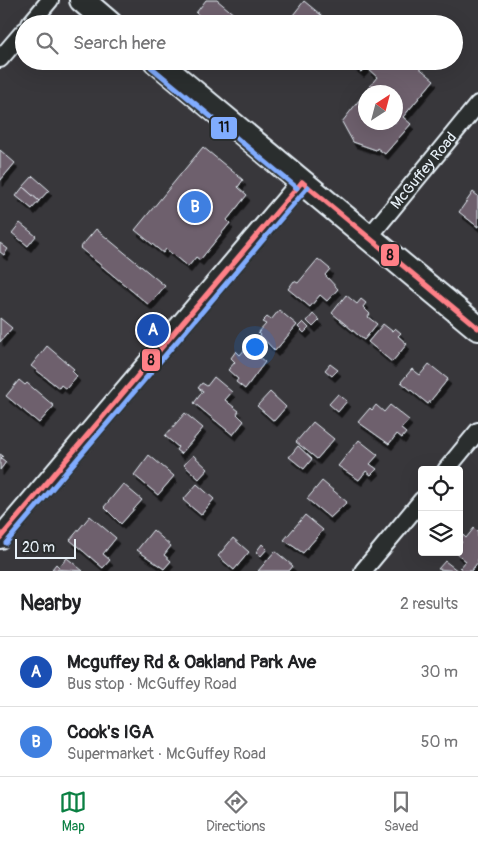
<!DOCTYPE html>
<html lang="en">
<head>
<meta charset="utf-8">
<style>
  :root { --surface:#fff; --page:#f2f2f2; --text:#202124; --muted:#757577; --line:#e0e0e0; --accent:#0b8043 }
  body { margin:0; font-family:Pangolin,sans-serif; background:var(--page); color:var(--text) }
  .controls { position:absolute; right:15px; bottom:15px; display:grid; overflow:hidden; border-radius:5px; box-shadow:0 5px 20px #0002 }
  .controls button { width:45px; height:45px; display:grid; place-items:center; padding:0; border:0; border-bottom:1px solid var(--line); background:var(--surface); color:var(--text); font:25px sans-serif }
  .compass { position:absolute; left:358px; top:85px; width:45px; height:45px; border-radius:50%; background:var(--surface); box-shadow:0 5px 20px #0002; rotate:36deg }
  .scale { position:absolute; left:15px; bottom:12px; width:61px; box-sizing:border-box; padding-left:5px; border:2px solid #e8f1f8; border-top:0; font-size:14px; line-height:18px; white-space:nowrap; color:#e8f1f8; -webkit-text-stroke:4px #2a2d2e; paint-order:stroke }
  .you { position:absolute; left:254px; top:346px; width:18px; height:18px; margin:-12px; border:4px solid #fff; border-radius:50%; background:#1a73e8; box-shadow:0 0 0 8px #1a73e833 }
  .badge { display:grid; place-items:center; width:32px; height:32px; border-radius:50%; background:var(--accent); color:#fff; font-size:16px; font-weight:700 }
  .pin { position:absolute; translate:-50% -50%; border:2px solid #fff; box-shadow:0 1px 5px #0006 }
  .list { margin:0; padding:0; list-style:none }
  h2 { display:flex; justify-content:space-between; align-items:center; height:65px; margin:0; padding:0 20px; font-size:21px }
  h2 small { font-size:16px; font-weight:400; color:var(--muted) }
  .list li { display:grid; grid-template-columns:32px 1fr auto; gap:15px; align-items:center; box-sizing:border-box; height:70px; padding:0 20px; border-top:1px solid var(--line) }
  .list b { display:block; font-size:19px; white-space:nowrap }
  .list p { margin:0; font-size:16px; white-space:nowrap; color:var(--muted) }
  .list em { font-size:16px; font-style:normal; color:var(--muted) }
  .icon { flex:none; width:28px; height:28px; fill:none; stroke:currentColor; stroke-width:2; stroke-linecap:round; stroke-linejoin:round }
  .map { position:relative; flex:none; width:478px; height:571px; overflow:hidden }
  .search { position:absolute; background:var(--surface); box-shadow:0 5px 20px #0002; left:15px; right:15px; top:15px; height:55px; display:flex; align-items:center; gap:12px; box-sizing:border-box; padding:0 18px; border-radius:28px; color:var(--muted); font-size:19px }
  .sheet { height:205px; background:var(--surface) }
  nav { display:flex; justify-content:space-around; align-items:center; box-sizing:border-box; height:70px; border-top:1px solid var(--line); background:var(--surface); font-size:14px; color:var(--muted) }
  nav a { display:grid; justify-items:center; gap:2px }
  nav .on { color:var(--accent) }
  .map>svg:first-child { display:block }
  .building { fill:#6e606d; stroke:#e8f1f8; fill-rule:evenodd; filter:url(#shadow) }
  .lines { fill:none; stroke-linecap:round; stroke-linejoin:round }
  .minor-casing { stroke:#e8f1f8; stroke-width:20 }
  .tertiary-casing { stroke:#e8f1f8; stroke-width:24 }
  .secondary-casing { stroke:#e8f1f8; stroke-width:28 }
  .minor { stroke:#2a2d2e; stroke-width:16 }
  .tertiary { stroke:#2a2d2e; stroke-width:20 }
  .secondary { stroke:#2a2d2e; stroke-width:24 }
  .bus-1-casing { stroke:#2a2d2e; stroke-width:9 }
  .bus-2-casing { stroke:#2a2d2e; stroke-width:9 }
  .bus-1 { stroke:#ff8087; stroke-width:5 }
  .bus-2 { stroke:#80acff; stroke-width:5 }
  .labels { text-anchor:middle; stroke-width:4.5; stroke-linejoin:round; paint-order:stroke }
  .street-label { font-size:15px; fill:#e8f1f8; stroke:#2a2d2e }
  .line-badge { stroke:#2a2d2e; stroke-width:2 }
  .pale-badge-label { font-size:14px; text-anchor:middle; font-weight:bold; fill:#111 }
</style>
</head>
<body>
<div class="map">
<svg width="478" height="571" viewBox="0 0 478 571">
  <defs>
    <filter id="shadow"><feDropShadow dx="3" dy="5.5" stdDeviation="0" flood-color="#0009"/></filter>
  </defs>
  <rect width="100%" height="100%" fill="#38373b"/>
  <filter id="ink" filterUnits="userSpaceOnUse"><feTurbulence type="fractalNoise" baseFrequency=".02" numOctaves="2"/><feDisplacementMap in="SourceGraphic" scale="10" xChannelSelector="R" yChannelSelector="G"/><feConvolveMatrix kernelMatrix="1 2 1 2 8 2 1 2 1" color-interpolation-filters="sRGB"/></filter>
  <g filter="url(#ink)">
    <g class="building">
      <path d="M206 0H217L235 15 228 24H210L196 13Z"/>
      <path d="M304 1 332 24H286Z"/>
      <path d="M356 17 365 24H350Z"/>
      <path d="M348 61H411L434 80 403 117 411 124 385 154 377 148 376 150 353 142 342 122 377 77 368 69 370 67 368 65 361 72ZM366 92H396V122H366Z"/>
      <path d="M203 147 243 180 238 187 247 195 227 220 230 223 200 260 196 257 188 267 166 249 163 253 135 230Z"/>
      <path d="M0 150 15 163 0 181Z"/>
      <path d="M33 176 49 190 39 201 23 187Z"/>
      <path d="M23 187 39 201 32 209 16 196Z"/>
      <path d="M473 192 478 196V227L459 212Z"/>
      <path d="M20 223 36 236 28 246 12 233Z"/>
      <path d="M96 229 165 286 149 305 80 248Z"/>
      <path d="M0 243 8 249 4 255 0 252Z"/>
      <path d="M318 259 330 269 325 275 338 289 327 301 320 295 310 307 288 289 294 281 298 283Z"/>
      <path d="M346 295 357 304 361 299 366 303 363 307 370 314 368 317 377 324 364 340 332 313Z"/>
      <path d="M279 310 297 325 275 351 258 333 266 324 262 322 267 317 271 320Z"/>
      <path d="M313 314 320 320 313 327 307 321Z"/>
      <path d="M0 318 12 328 0 342Z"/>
      <path d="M303 322 309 328 304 333 298 327Z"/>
      <path d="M383 324 392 331 395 328 401 333 398 336 407 344 392 362 368 342Z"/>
      <path d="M47 346 74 369 72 371 77 376 66 389 61 385 59 388 31 366Z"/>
      <path d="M247 347 265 362 245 389 236 382 238 379 228 370 235 362 231 358 236 351 240 355Z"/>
      <path d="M330 364 338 370 332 376 325 370Z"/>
      <path d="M429 364 448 379 428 404 401 382 412 369 420 375Z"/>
      <path d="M214 377 232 392 225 400 239 411 237 414 244 421 233 435 194 403 203 391 198 388 202 383 207 386Z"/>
      <path d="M19 380 25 385 27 383 54 406 39 423 6 396Z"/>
      <path d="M270 392 286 407 274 421 257 406Z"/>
      <path d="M338 394 347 401 338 412 329 404Z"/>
      <path d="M376 405 384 412 390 405 409 420 401 429 406 433 402 438 397 434 389 444 358 422 370 408 372 410Z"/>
      <path d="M185 413 203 428 181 454 176 450 178 447 165 436Z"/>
      <path d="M313 422 334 439 317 459 296 442Z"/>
      <path d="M359 440 378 455 370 464 377 469 371 475 366 471 359 480 338 466Z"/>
      <path d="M298 446 312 459 304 469 289 457Z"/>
      <path d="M0 454 3 456 1 458 6 462 0 470Z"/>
      <path d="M149 455 174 476 158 495 134 475Z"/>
      <path d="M193 455 208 469 199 479 184 465Z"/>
      <path d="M322 481 347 502 330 518 307 499Z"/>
      <path d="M123 484 142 500 121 524 104 507Z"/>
      <path d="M197 484 214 499 201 515 183 500Z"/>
      <path d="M305 515 323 530 303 553 284 540Z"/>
      <path d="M90 516 116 538 103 554 110 560 103 568 70 540Z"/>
      <path d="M474 528 478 532V562L471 571H464L460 568 466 561 455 552H459V546L462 542 460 540 463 535 466 538Z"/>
      <path d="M153 530 171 546 164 555 171 561 164 569 137 550Z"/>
      <path d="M233 538 249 552 234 570 218 556Z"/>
      <path d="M262 544 267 549 261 556 256 552Z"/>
      <path d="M275 551 293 566 289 571H258Z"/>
      <path d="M67 558 83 571 52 569 56 564 59 567Z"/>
      <path d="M445 561 458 571 438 569Z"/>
    </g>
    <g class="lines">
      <defs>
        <g id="minor">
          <path d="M30 24 50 0"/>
          <path d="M0 59 24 31"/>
          <path id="s1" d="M369 237 478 104"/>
          <path d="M446 470 478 431"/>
          <path d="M363 571 422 500"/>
        </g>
        <path id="tertiary" d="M0 538 302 182"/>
        <g id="secondary">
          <path d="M82 0 110 24"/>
          <path d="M156 61 478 328"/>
        </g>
      </defs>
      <use href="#minor" class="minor-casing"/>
      <use href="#tertiary" class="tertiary-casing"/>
      <use href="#secondary" class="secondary-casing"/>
      <use href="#minor" class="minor"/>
      <use href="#tertiary" class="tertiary"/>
      <use href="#secondary" class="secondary"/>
      <defs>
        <g id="bus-1">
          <path d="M302 182 478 328"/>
          <path d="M0 538 302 182"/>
        </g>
        <g id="bus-2">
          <path d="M151 67 297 188"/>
          <path d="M6 543 308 187"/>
        </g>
      </defs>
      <use href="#bus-1" class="bus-1-casing"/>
      <use href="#bus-2" class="bus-2-casing"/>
      <use href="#bus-1" class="bus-1"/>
      <use href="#bus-2" class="bus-2"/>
    </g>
  </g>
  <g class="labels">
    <g class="street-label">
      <text dy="5" stroke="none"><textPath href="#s1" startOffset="86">McGuffey Road</textPath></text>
    </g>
  </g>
  <g class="line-badge">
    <rect x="210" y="116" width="28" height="24" rx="5" fill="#80acff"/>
    <rect x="380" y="243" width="20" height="24" rx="5" fill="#ff8087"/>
    <rect x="141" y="348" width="20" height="24" rx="5" fill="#ff8087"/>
  </g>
  <g class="pale-badge-label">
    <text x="224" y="132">11</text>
    <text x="390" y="260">8</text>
    <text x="151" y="365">8</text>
  </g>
</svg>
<div class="controls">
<button><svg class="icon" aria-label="locate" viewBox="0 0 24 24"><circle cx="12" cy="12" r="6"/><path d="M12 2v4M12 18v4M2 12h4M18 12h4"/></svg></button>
<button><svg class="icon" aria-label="layers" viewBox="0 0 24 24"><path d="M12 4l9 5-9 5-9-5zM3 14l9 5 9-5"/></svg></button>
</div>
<svg class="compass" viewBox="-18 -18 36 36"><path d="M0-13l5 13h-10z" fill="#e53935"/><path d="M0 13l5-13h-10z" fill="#757577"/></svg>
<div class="scale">20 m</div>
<div class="you"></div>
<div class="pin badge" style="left:153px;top:330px;background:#1a4fb4">A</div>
<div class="pin badge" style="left:195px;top:207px;background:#3f7fe0">B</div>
<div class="search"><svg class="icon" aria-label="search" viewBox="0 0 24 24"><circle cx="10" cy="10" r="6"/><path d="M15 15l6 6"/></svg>Search here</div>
</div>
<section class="sheet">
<h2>Nearby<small>2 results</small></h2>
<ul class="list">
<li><span class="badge" style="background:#1a4fb4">A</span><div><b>Mcguffey Rd &amp; Oakland Park Ave</b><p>Bus stop · McGuffey Road</p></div><em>30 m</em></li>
<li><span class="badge" style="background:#3f7fe0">B</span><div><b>Cook's IGA</b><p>Supermarket · McGuffey Road</p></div><em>50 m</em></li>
</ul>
</section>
<nav>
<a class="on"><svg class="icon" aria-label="map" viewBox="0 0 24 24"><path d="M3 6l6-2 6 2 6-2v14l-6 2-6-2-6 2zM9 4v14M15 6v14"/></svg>Map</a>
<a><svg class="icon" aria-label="directions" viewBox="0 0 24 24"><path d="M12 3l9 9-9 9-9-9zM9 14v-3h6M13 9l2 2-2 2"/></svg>Directions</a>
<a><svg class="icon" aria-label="saved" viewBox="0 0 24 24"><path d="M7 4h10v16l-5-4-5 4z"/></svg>Saved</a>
</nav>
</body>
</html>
